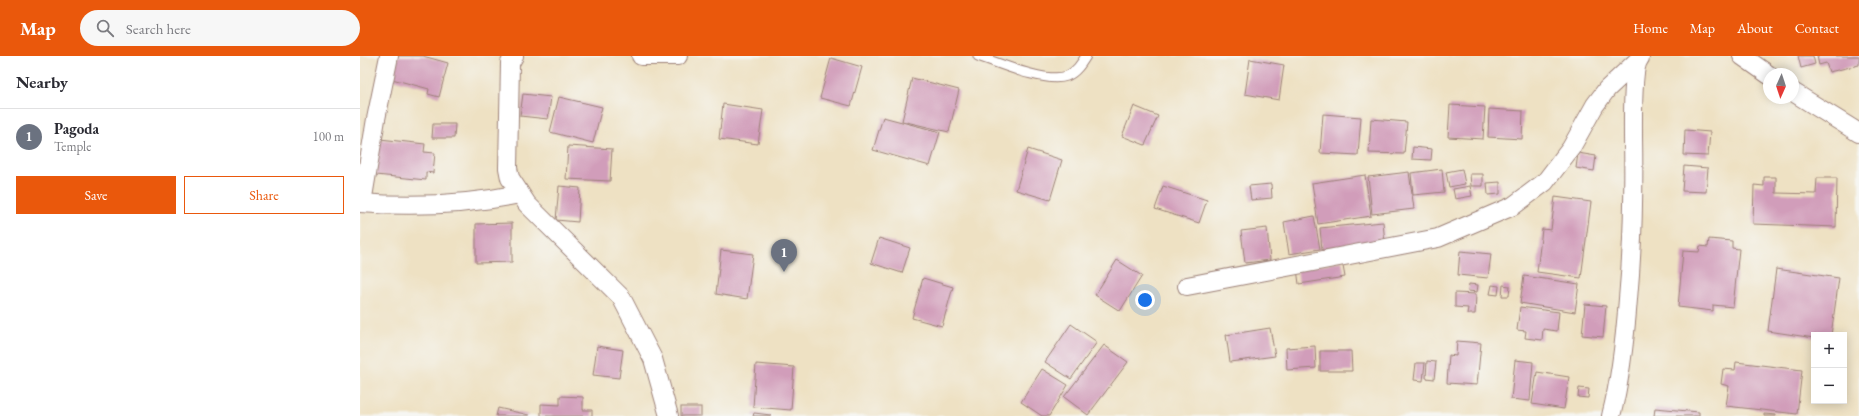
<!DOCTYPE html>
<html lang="en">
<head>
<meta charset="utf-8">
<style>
  :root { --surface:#fff; --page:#f7f7f7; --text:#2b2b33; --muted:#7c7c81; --line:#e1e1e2; --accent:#ea580c }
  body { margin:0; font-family:"EB Garamond",serif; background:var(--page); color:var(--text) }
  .controls { position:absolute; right:12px; bottom:12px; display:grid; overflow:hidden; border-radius:0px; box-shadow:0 2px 10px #0003 }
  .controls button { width:36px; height:36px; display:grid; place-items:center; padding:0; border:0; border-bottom:1px solid var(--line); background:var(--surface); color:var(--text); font:20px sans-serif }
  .compass { position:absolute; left:1403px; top:12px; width:36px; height:36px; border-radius:50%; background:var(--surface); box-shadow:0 2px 10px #0003; rotate:183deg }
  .you { position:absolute; left:785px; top:244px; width:14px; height:14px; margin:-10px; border:3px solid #fff; border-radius:50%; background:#1a73e8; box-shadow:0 0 0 6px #1a73e833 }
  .badge { display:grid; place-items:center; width:26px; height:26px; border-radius:50%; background:var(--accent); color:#fff; font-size:13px; font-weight:700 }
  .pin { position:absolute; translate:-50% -33px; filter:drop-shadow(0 1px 2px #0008) }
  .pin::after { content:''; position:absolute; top:21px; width:14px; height:12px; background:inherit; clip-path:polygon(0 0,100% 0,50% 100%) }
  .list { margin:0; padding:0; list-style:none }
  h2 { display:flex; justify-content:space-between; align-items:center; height:52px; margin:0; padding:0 16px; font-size:17px }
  h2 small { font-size:13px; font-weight:400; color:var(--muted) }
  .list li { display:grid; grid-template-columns:26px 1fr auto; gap:12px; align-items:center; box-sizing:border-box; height:56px; padding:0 16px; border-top:1px solid var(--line) }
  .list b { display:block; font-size:15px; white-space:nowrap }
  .list p { margin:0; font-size:13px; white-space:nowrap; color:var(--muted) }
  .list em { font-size:13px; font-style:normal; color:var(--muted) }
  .actions { display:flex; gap:8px; padding:12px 16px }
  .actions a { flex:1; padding:9px 0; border:1px solid var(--accent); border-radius:0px; text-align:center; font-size:14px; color:var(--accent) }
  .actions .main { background:var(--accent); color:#fff }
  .icon { flex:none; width:22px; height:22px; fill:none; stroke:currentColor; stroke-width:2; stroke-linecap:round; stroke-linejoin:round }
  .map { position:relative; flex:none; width:1499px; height:360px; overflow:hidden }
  header { display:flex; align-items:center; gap:24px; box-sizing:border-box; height:56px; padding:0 20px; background:var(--accent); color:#fff }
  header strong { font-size:19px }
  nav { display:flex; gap:22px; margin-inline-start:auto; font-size:14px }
  .search { width:280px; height:36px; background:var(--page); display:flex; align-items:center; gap:10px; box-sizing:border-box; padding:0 14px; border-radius:22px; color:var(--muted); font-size:15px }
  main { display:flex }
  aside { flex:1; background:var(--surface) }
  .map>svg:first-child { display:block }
  .building { fill:#d19dba }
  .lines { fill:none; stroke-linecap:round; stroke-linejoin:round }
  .service-casing { stroke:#9c8077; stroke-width:11 }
  .minor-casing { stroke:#9c8077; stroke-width:20 }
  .service { stroke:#fff; stroke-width:9 }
  .minor { stroke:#fff; stroke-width:18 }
</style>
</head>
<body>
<header>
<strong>Map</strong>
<div class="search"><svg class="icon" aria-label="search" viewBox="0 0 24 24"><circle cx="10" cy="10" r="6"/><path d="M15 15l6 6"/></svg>Search here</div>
<nav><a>Home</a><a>Map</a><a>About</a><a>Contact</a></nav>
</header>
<main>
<aside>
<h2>Nearby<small></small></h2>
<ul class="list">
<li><span class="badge" style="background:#6b7280">1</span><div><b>Pagoda</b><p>Temple</p></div><em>100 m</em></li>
</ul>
<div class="actions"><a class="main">Save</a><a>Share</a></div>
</aside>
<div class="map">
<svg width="1499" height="360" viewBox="0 0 1499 360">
  <rect width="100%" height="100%" fill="#f6f6f2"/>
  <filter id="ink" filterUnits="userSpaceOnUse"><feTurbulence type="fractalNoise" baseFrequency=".025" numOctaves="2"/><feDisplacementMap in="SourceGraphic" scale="8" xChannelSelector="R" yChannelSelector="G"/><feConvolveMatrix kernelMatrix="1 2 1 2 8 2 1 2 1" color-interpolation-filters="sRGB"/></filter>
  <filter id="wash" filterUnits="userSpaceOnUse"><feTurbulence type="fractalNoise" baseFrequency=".012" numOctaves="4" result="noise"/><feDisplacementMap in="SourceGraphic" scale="16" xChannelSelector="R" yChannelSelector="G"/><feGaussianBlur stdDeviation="0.9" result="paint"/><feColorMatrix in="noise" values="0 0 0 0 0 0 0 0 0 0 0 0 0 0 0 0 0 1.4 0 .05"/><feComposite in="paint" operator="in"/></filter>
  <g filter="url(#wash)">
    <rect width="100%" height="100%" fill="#eee1c3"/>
    <g id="blocks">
      <g class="building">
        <path d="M38 0H63L88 7 79 41 68 38 69 33 32 23Z"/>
        <path d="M1438 0H1453L1455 8 1441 12Z"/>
        <path d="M1457 0H1499V9L1469 16 1466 7 1459 9Z"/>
        <path d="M471 2 502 11 491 50 460 42Z"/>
        <path d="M890 3 924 9 919 44 885 38Z"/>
        <path d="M552 22 599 34 589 76 542 65Z"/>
        <path d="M163 38 191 41 188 63 160 60Z"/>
        <path d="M199 41 242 51 233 87 190 76Z"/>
        <path d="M363 48 403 54 398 88 359 83Z"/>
        <path d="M1090 49 1125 51 1123 83 1088 81Z"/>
        <path d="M774 50 798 60 785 89 762 80Z"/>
        <path d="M1129 53 1163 55 1162 83 1128 81Z"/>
        <path d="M963 58 1001 61 998 99 960 97Z"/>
        <path d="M523 61 580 76 570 110 513 94Z"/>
        <path d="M1011 63 1047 66 1044 98 1009 97Z"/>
        <path d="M73 68H95L94 82H72Z"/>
        <path d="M1325 74 1350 76 1348 100 1324 99Z"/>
        <path d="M20 83 65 88 64 96 75 97 73 117 66 116V124L16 119Z"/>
        <path d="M208 90 252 93 250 125 206 123Z"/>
        <path d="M1053 91 1072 93 1071 104 1052 103Z"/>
        <path d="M668 93 702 104 690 144 656 134Z"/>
        <path d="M1218 97 1236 100 1234 115 1216 112Z"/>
        <path d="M1324 110 1348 112 1346 136 1322 135Z"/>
        <path d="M1082 113 1084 136 1053 139 1051 117Z"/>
        <path d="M1102 113 1105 128 1089 131 1086 116Z"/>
        <path d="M1049 116 1054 153 1012 158 1008 121Z"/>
        <path d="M1110 118H1123V130H1111Z"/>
        <path d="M1005 119 1011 160 958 168 952 127Z"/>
        <path d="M1404 121H1416V137L1456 138 1457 122H1477L1476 171 1393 168 1394 129 1404 130Z"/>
        <path d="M1140 126V138L1128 139 1127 127Z"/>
        <path d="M911 128 912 142 891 144 889 130Z"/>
        <path d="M199 130 220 132 218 166 196 164Z"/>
        <path d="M803 130 847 144 839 167 795 153Z"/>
        <path d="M1110 130 1112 140 1095 143 1093 133Z"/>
        <path d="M1195 141 1231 146 1221 222 1177 216 1182 173 1191 174Z"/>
        <path d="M954 160 960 193 929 198 924 166Z"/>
        <path d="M1023 166 1025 188 962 194 960 172Z"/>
        <path d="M152 167V206L116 207V168Z"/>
        <path d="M907 172 910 204 885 207 881 175Z"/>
        <path d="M519 182 550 192 542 217 511 207Z"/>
        <path d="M1349 183 1372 185V192L1379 193 1373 251 1353 249V255L1318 251 1323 195 1339 196 1340 190 1348 191Z"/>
        <path d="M361 194 393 198 387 243 356 238Z"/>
        <path d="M1100 195 1131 198 1128 222 1098 219Z"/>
        <path d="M757 204 782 220 760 255 735 239Z"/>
        <path d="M982 205 985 221 939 228 937 213Z"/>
        <path d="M1416 213 1479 222 1471 279H1454V282L1408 275Z"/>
        <path d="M1164 220 1219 228 1215 256 1160 247Z"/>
        <path d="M563 222 593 231 582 270 552 262Z"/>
        <path d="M1109 228 1118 229 1117 236 1108 235Z"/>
        <path d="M1132 229 1139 230 1138 239 1130 238Z"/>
        <path d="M1143 229 1150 230 1149 240H1142Z"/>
        <path d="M1095 237 1116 238 1115 258H1107L1108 252 1095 251Z"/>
        <path d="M1225 248 1246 250 1243 281 1222 279Z"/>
        <path d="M1160 251 1199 256 1197 275 1183 273 1182 284 1165 282 1166 275 1157 274Z"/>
        <path d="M711 268 737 286 711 323 685 306Z"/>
        <path d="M910 272 915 300 870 306 866 279Z"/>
        <path d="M1097 285 1121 287 1117 329 1087 327 1089 299 1096 300Z"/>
        <path d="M744 289 768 306 728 359 704 341Z"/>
        <path d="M237 290 263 294 259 322 233 319Z"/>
        <path d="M955 290 956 312 927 314 926 292Z"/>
        <path d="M960 295H991L992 315H960Z"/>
        <path d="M1155 304 1173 306 1170 345 1151 343Z"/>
        <path d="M1067 305 1076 306 1074 323 1066 322Z"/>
        <path d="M1376 306 1442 314 1437 358 1366 350 1369 330 1361 328 1363 313 1375 314Z"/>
        <path d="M1056 307H1065L1063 325 1054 324Z"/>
        <path d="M396 308 434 311 431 354 393 351Z"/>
        <path d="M682 313 708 329 689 360H682L661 346Z"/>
        <path d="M1177 316 1209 321 1204 353 1172 348Z"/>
        <path d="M1219 332 1229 333 1228 342 1218 341Z"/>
        <path d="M200 340 223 341V354H232V360H181V348L200 349Z"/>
        <rect x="321" y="351" width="20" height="9"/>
        <path d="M138 352 169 359V360H136Z"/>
        <path d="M1295 352 1339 356V360H1294Z"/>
        <path d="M394 357 411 359V360H393Z"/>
        <path d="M1404 358 1416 359V360H1404Z"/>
      </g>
    </g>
  </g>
  <g filter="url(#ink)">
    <use href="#blocks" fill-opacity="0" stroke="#9c8077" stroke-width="1"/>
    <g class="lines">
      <defs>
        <path id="service" d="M618 0C638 7 687 28 707 20 716 16 721 8 726 0"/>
        <g id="minor">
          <path d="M154 0 150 7 148 112 150 122 167 148 261 241 293 303 309 360"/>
          <path d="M281 0H318"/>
          <path d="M1382 0 1409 19"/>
          <path d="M1433 36 1499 77"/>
          <path d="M0 147C54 151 107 149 160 138"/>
          <path d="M2 147 16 63 29 0"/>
          <path d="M827 230 1078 182 1153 150 1185 126 1211 92 1235 49 1247 33 1277 5"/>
          <path d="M1251 360C1261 322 1265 283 1268 243 1273 189 1274 134 1273 80 1273 66 1272 11 1280 2"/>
        </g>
      </defs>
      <use href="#service" class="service-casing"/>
      <use href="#minor" class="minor-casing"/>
      <use href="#service" class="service"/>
      <use href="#minor" class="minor"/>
    </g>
  </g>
</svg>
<div class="controls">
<button>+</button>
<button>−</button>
</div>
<svg class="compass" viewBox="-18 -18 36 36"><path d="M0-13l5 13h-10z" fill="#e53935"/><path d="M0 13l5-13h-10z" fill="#7c7c81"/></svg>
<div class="you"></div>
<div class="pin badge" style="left:424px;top:216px;background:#6b7280">1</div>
</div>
</main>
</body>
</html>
